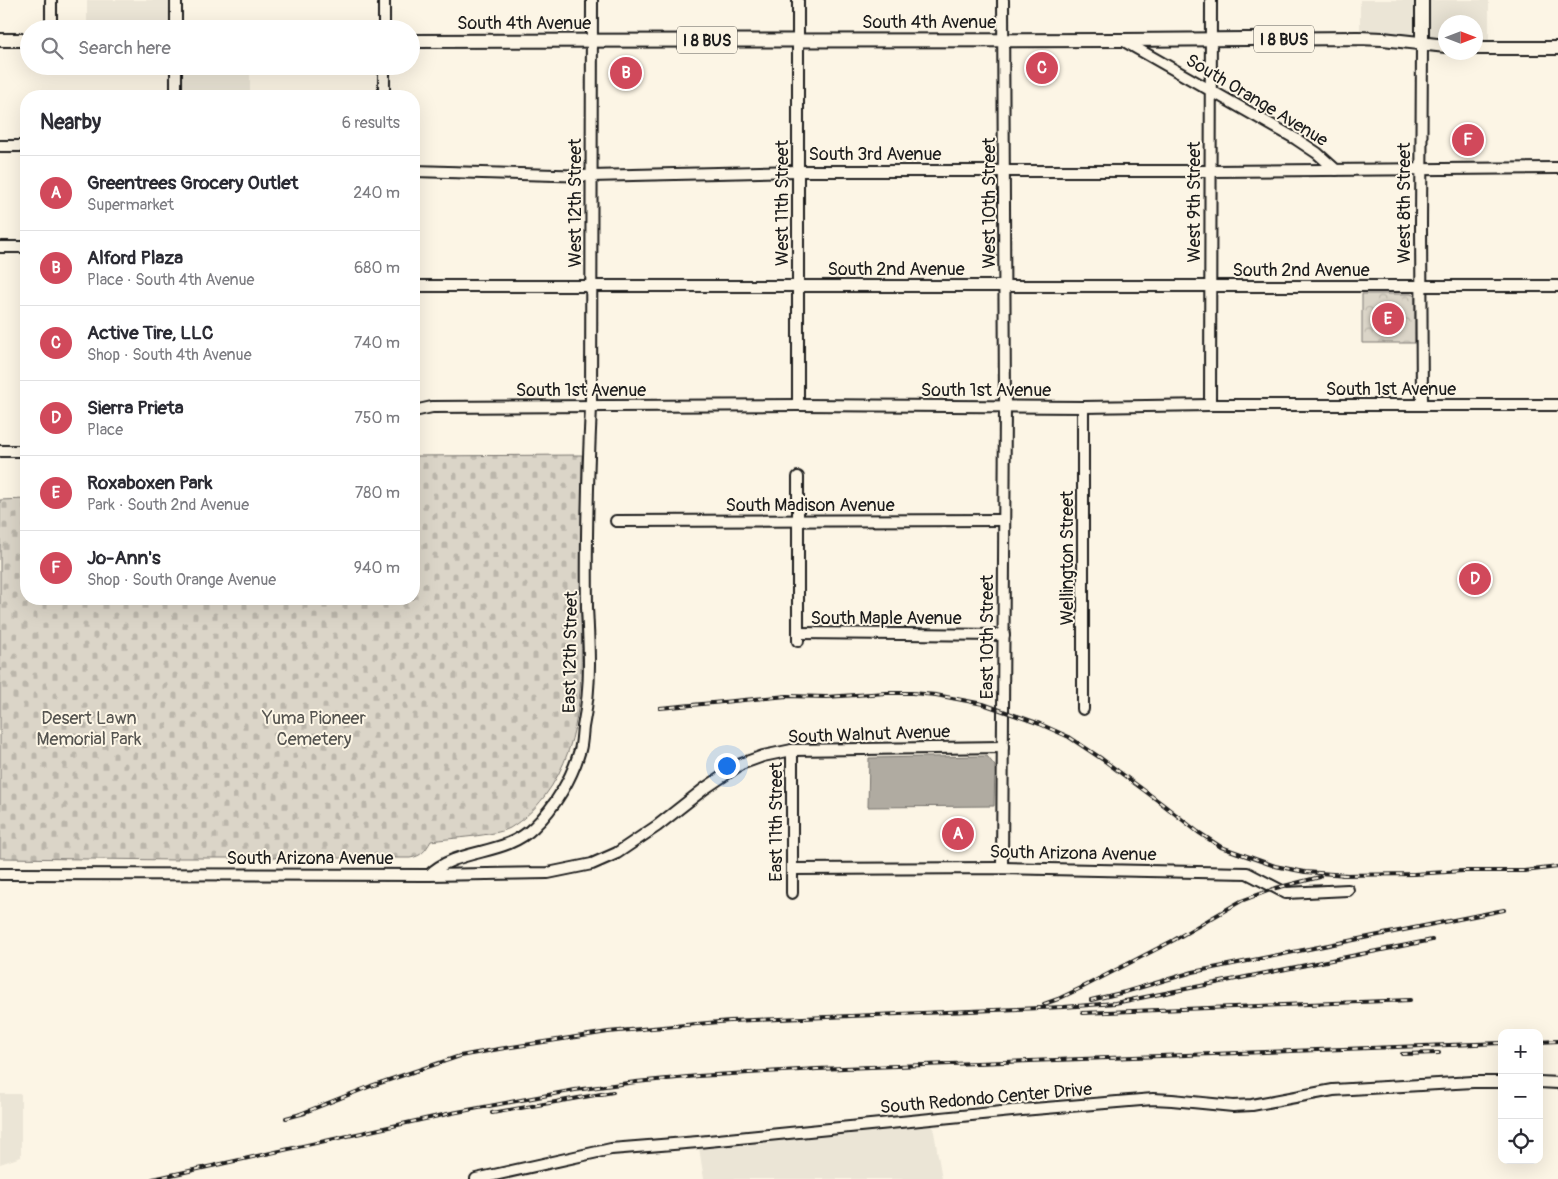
<!DOCTYPE html>
<html lang="en">
<head>
<meta charset="utf-8">
<style>
  :root { --surface:#fff; --page:#f2f2f3; --text:#2b2b33; --muted:#7c7c81; --line:#e1e1e2; --accent:#d1495b }
  body { margin:0; font-family:Pangolin,sans-serif; background:var(--page); color:var(--text) }
  .controls { position:absolute; right:15px; bottom:15px; display:grid; overflow:hidden; border-radius:10px; box-shadow:0 5px 20px #0002 }
  .controls button { width:45px; height:45px; display:grid; place-items:center; padding:0; border:0; border-bottom:1px solid var(--line); background:var(--surface); color:var(--text); font:25px sans-serif }
  .compass { position:absolute; left:1438px; top:15px; width:45px; height:45px; border-radius:50%; background:var(--surface); box-shadow:0 5px 20px #0002; rotate:90deg }
  .you { position:absolute; left:726px; top:765px; width:18px; height:18px; margin:-12px; border:4px solid #fff; border-radius:50%; background:#1a73e8; box-shadow:0 0 0 8px #1a73e833 }
  .badge { display:grid; place-items:center; width:32px; height:32px; border-radius:50%; background:var(--accent); color:#fff; font-size:16px; font-weight:700 }
  .pin { position:absolute; translate:-50% -50%; border:2px solid #fff; box-shadow:0 1px 5px #0006 }
  .list { margin:0; padding:0; list-style:none }
  h2 { display:flex; justify-content:space-between; align-items:center; height:65px; margin:0; padding:0 20px; font-size:21px }
  h2 small { font-size:16px; font-weight:400; color:var(--muted) }
  .list li { display:grid; grid-template-columns:32px 1fr auto; gap:15px; align-items:center; box-sizing:border-box; height:75px; padding:0 20px; border-top:1px solid var(--line) }
  .list b { display:block; font-size:19px; white-space:nowrap }
  .list p { margin:0; font-size:16px; white-space:nowrap; color:var(--muted) }
  .list em { font-size:16px; font-style:normal; color:var(--muted) }
  .icon { flex:none; width:28px; height:28px; fill:none; stroke:currentColor; stroke-width:2; stroke-linecap:round; stroke-linejoin:round }
  .map { position:relative; flex:none; width:1558px; height:1179px; overflow:hidden }
  .search { position:absolute; background:var(--surface); box-shadow:0 5px 20px #0002; left:20px; top:20px; width:400px; height:55px; display:flex; align-items:center; gap:12px; box-sizing:border-box; padding:0 18px; border-radius:28px; color:var(--muted); font-size:19px }
  .panel { position:absolute; background:var(--surface); box-shadow:0 5px 20px #0002; left:20px; top:90px; width:400px; height:515px; border-radius:20px }
  .map>svg:first-child { display:block }
  .built { fill:#ebe5d6 }
  .forest { fill:url(#forest-crowns); stroke:#7c7872 }
  .cemetery { fill:url(#cemetery-stones); stroke:#7c7872 }
  .water { fill:#b0aba1; stroke:#75726c }
  .lines { fill:none; stroke-linecap:round; stroke-linejoin:round }
  .minor-casing { stroke:#1c1c1c; stroke-width:14 }
  .major-casing { stroke:#1c1c1c; stroke-width:16 }
  .minor { stroke:#fcf5e5; stroke-width:10 }
  .major { stroke:#fcf5e5; stroke-width:12 }
  .rail-casing { stroke:#1c1c1c; stroke-width:4 }
  .rail { stroke:#fcf5e5; stroke-width:2; stroke-dasharray:5.5; stroke-linecap:butt }
  .labels { text-anchor:middle; stroke-width:4; stroke-linejoin:round; paint-order:stroke }
  .shield { fill:#fcf5e5; stroke:#5f5d58; stroke-width:1 }
  .shield-label { font-size:16px; font-weight:bold; fill:#1c1c1c }
  .street-label { font-size:18px; fill:#1c1c1c; stroke:#fcf5e5 }
  .park-label { font-size:18px; fill:#555450; stroke:#fcf5e5 }
</style>
</head>
<body>
<div class="map">
<svg width="1558" height="1179" viewBox="0 0 1558 1179">
  <defs>
    <pattern id="forest-crowns" width="20" height="18" patternUnits="userSpaceOnUse" patternTransform="scale(1.25)"><rect width="20" height="18" fill="#dbd5c8"/><path d="M2 6a3 3 0 1 1 6 0M12 15a3 3 0 1 1 6 0" fill="none" stroke="#bbb6ab"/></pattern>
    <pattern id="cemetery-stones" width="16" height="16" patternUnits="userSpaceOnUse" patternTransform="scale(1.25)"><rect width="16" height="16" fill="#dbd5c8"/><path d="M2 7V4a2 2 0 0 1 4 0v3zM10 15v-3a2 2 0 0 1 4 0v3z" fill="#bbb6ab"/></pattern>
  </defs>
  <rect width="100%" height="100%" fill="#fcf5e5"/>
  <filter id="ink" filterUnits="userSpaceOnUse"><feTurbulence type="fractalNoise" baseFrequency=".02" numOctaves="2"/><feDisplacementMap in="SourceGraphic" scale="10" xChannelSelector="R" yChannelSelector="G"/><feConvolveMatrix kernelMatrix="1 2 1 2 8 2 1 2 1" color-interpolation-filters="sRGB"/></filter>
  <g filter="url(#ink)">
    <g class="built">
      <rect x="87" y="0" width="89" height="29"/>
      <path d="M1360 0H1489V47H1476V22H1446L1445 46 1360 38Z"/>
      <rect x="176" y="66" width="74" height="30"/>
      <path d="M0 1094H21V1157L0 1164Z"/>
      <path d="M932 1120 942 1179H704L698 1142Z"/>
    </g>
    <path class="forest" d="M1362 294H1411L1415 296V343H1362Z"/>
    <path class="cemetery" d="M582 455C582 502 581 549 581 596 581 665 588 739 544 797 535 809 523 820 510 828 495 836 450 838 431 841 425 851 422 856 410 858H178V860L0 858V500L26 499V599H414V456Z"/>
    <path class="water" d="M987 756 995 766 994 806 868 807 869 758Z"/>
    <g class="lines">
      <defs>
        <g id="minor">
          <path d="M51 0V29"/>
          <path d="M384 0V29"/>
          <path d="M176 29V0"/>
          <path d="M1122 40 1296 139 1317 153 1336 170"/>
          <path d="M1422 44 1421 226 1422 405"/>
          <path d="M176 66V96"/>
          <path d="M384 66V96"/>
          <path d="M0 146H26"/>
          <path d="M414 171 591 176 798 171H1211L1558 168"/>
          <path d="M0 247H26"/>
          <path d="M414 286H1558"/>
          <path d="M798 405V0"/>
          <path d="M1210 405 1211 0"/>
          <path d="M1083 407V709"/>
          <path d="M414 411 432 407 798 405 1083 407 1210 405H1558"/>
          <path d="M0 451H26"/>
          <path d="M616 521 1004 520"/>
          <path d="M798 633 1004 635"/>
          <path d="M798 641V477"/>
          <path d="M792 750V893"/>
          <path d="M1002 868 1005 406 1003 0"/>
          <path d="M792 869 1002 868 1247 873 1286 893 1348 890"/>
          <path d="M0 874 429 875 548 873 592 864 617 853 657 826 704 789 741 764 763 756 792 750 1003 747"/>
          <path d="M429 875C458 847 504 857 534 827 555 807 572 778 580 750 582 743 582 735 583 727 587 707 589 685 589 664 589 645 588 626 587 607 586 540 588 473 591 407L592 0"/>
          <path d="M1539 1082 1558 1083"/>
          <path d="M476 1179 611 1149 698 1142 1022 1110 1153 1099 1172 1100 1233 1106 1252 1105 1333 1090 1473 1082H1502"/>
        </g>
        <g id="major">
          <path d="M1422 0V44"/>
          <path d="M0 40H29"/>
          <path d="M411 41 1122 40 1358 38 1383 39 1446 46"/>
          <path d="M1476 48H1558"/>
        </g>
      </defs>
      <use href="#minor" class="minor-casing"/>
      <use href="#major" class="major-casing"/>
      <use href="#minor" class="minor"/>
      <use href="#major" class="major"/>
      <defs>
        <g id="rail">
          <path d="M660 708 787 696 826 697 886 693H912L936 695 983 704 1040 724 1069 737 1102 759 1161 803 1198 832 1221 847 1275 866 1305 872 1347 875"/>
          <path d="M1342 875 1414 874 1463 871H1524L1558 867"/>
          <path d="M1091 1000 1125 992 1193 972 1504 910"/>
          <path d="M1044 1004 1058 999 1081 988 1174 940 1241 901 1276 888 1320 877"/>
          <path d="M1082 1013 1410 1000"/>
          <path d="M1539 1042 1558 1041"/>
          <path d="M1402 1054 1439 1053"/>
          <path d="M492 1113 613 1092"/>
          <path d="M300 1114 371 1086 460 1056 499 1049 608 1032 730 1021 1064 1007 1115 1003 1432 940"/>
          <path d="M286 1118 305 1113"/>
          <path d="M153 1179 452 1113 575 1090 636 1082 698 1076 817 1069 1502 1043"/>
        </g>
      </defs>
      <use href="#rail" class="rail-casing"/>
      <use href="#rail" class="rail"/>
    </g>
  </g>
  <g class="labels">
    <g class="shield">
      <rect x="1254" y="25.5" width="60" height="27" rx="4"/>
      <rect x="677" y="26.5" width="60" height="27" rx="4"/>
    </g>
    <g class="shield-label">
      <text x="1284" y="45">I 8 BUS</text>
      <text x="707" y="46">I 8 BUS</text>
    </g>
    <g class="street-label">
      <text x="929" y="28">South 4th Avenue</text>
      <text x="524" y="29">South 4th Avenue</text>
      <text transform="translate(1257 100) rotate(31)" y="6">South Orange Avenue</text>
      <text x="875" y="160">South 3rd Avenue</text>
      <text transform="translate(1194 202) rotate(-90)" y="6">West 9th Street</text>
      <text transform="translate(575 203) rotate(-90)" y="6">West 12th Street</text>
      <text transform="translate(782 203) rotate(-90)" y="6">West 11th Street</text>
      <text transform="translate(989 203) rotate(-90)" y="6">West 10th Street</text>
      <text transform="translate(1404 203) rotate(-90)" y="6">West 8th Street</text>
      <text x="896" y="275">South 2nd Avenue</text>
      <text x="1301" y="276">South 2nd Avenue</text>
      <text x="1391" y="395">South 1st Avenue</text>
      <text x="581" y="396">South 1st Avenue</text>
      <text x="986" y="396">South 1st Avenue</text>
      <text x="810" y="511">South Madison Avenue</text>
      <text transform="translate(1067 558) rotate(-90)" y="6">Wellington Street</text>
      <text x="886" y="624">South Maple Avenue</text>
      <text transform="translate(987 637) rotate(-90)" y="6">East 10th Street</text>
      <text transform="translate(570 652) rotate(-89)" y="6">East 12th Street</text>
      <text transform="translate(869 734) rotate(-2)" y="6">South Walnut Avenue</text>
      <text transform="translate(776 822) rotate(-90)" y="6">East 11th Street</text>
      <text transform="translate(1073 853) rotate(1)" y="6">South Arizona Avenue</text>
      <text x="310" y="864">South Arizona Avenue</text>
      <text transform="translate(986 1098) rotate(-5)" y="6">South Redondo Center Drive</text>
    </g>
    <g class="park-label">
      <text x="89" y="724">Desert Lawn<tspan x="89" dy="21">Memorial Park</tspan></text>
      <text x="314" y="724">Yuma Pioneer<tspan x="314" dy="21">Cemetery</tspan></text>
    </g>
  </g>
</svg>
<div class="controls">
<button>+</button>
<button>−</button>
<button><svg class="icon" aria-label="locate" viewBox="0 0 24 24"><circle cx="12" cy="12" r="6"/><path d="M12 2v4M12 18v4M2 12h4M18 12h4"/></svg></button>
</div>
<svg class="compass" viewBox="-18 -18 36 36"><path d="M0-13l5 13h-10z" fill="#e53935"/><path d="M0 13l5-13h-10z" fill="#7c7c81"/></svg>
<div class="you"></div>
<div class="pin badge" style="left:958px;top:834px">A</div>
<div class="pin badge" style="left:626px;top:73px">B</div>
<div class="pin badge" style="left:1042px;top:68px">C</div>
<div class="pin badge" style="left:1475px;top:579px">D</div>
<div class="pin badge" style="left:1388px;top:319px">E</div>
<div class="pin badge" style="left:1468px;top:140px">F</div>
<div class="search"><svg class="icon" aria-label="search" viewBox="0 0 24 24"><circle cx="10" cy="10" r="6"/><path d="M15 15l6 6"/></svg>Search here</div>
<section class="panel">
<h2>Nearby<small>6 results</small></h2>
<ul class="list">
<li><span class="badge">A</span><div><b>Greentrees Grocery Outlet</b><p>Supermarket</p></div><em>240 m</em></li>
<li><span class="badge">B</span><div><b>Alford Plaza</b><p>Place · South 4th Avenue</p></div><em>680 m</em></li>
<li><span class="badge">C</span><div><b>Active Tire, LLC</b><p>Shop · South 4th Avenue</p></div><em>740 m</em></li>
<li><span class="badge">D</span><div><b>Sierra Prieta</b><p>Place</p></div><em>750 m</em></li>
<li><span class="badge">E</span><div><b>Roxaboxen Park</b><p>Park · South 2nd Avenue</p></div><em>780 m</em></li>
<li><span class="badge">F</span><div><b>Jo-Ann's</b><p>Shop · South Orange Avenue</p></div><em>940 m</em></li>
</ul>
</section>
</div>
</body>
</html>
